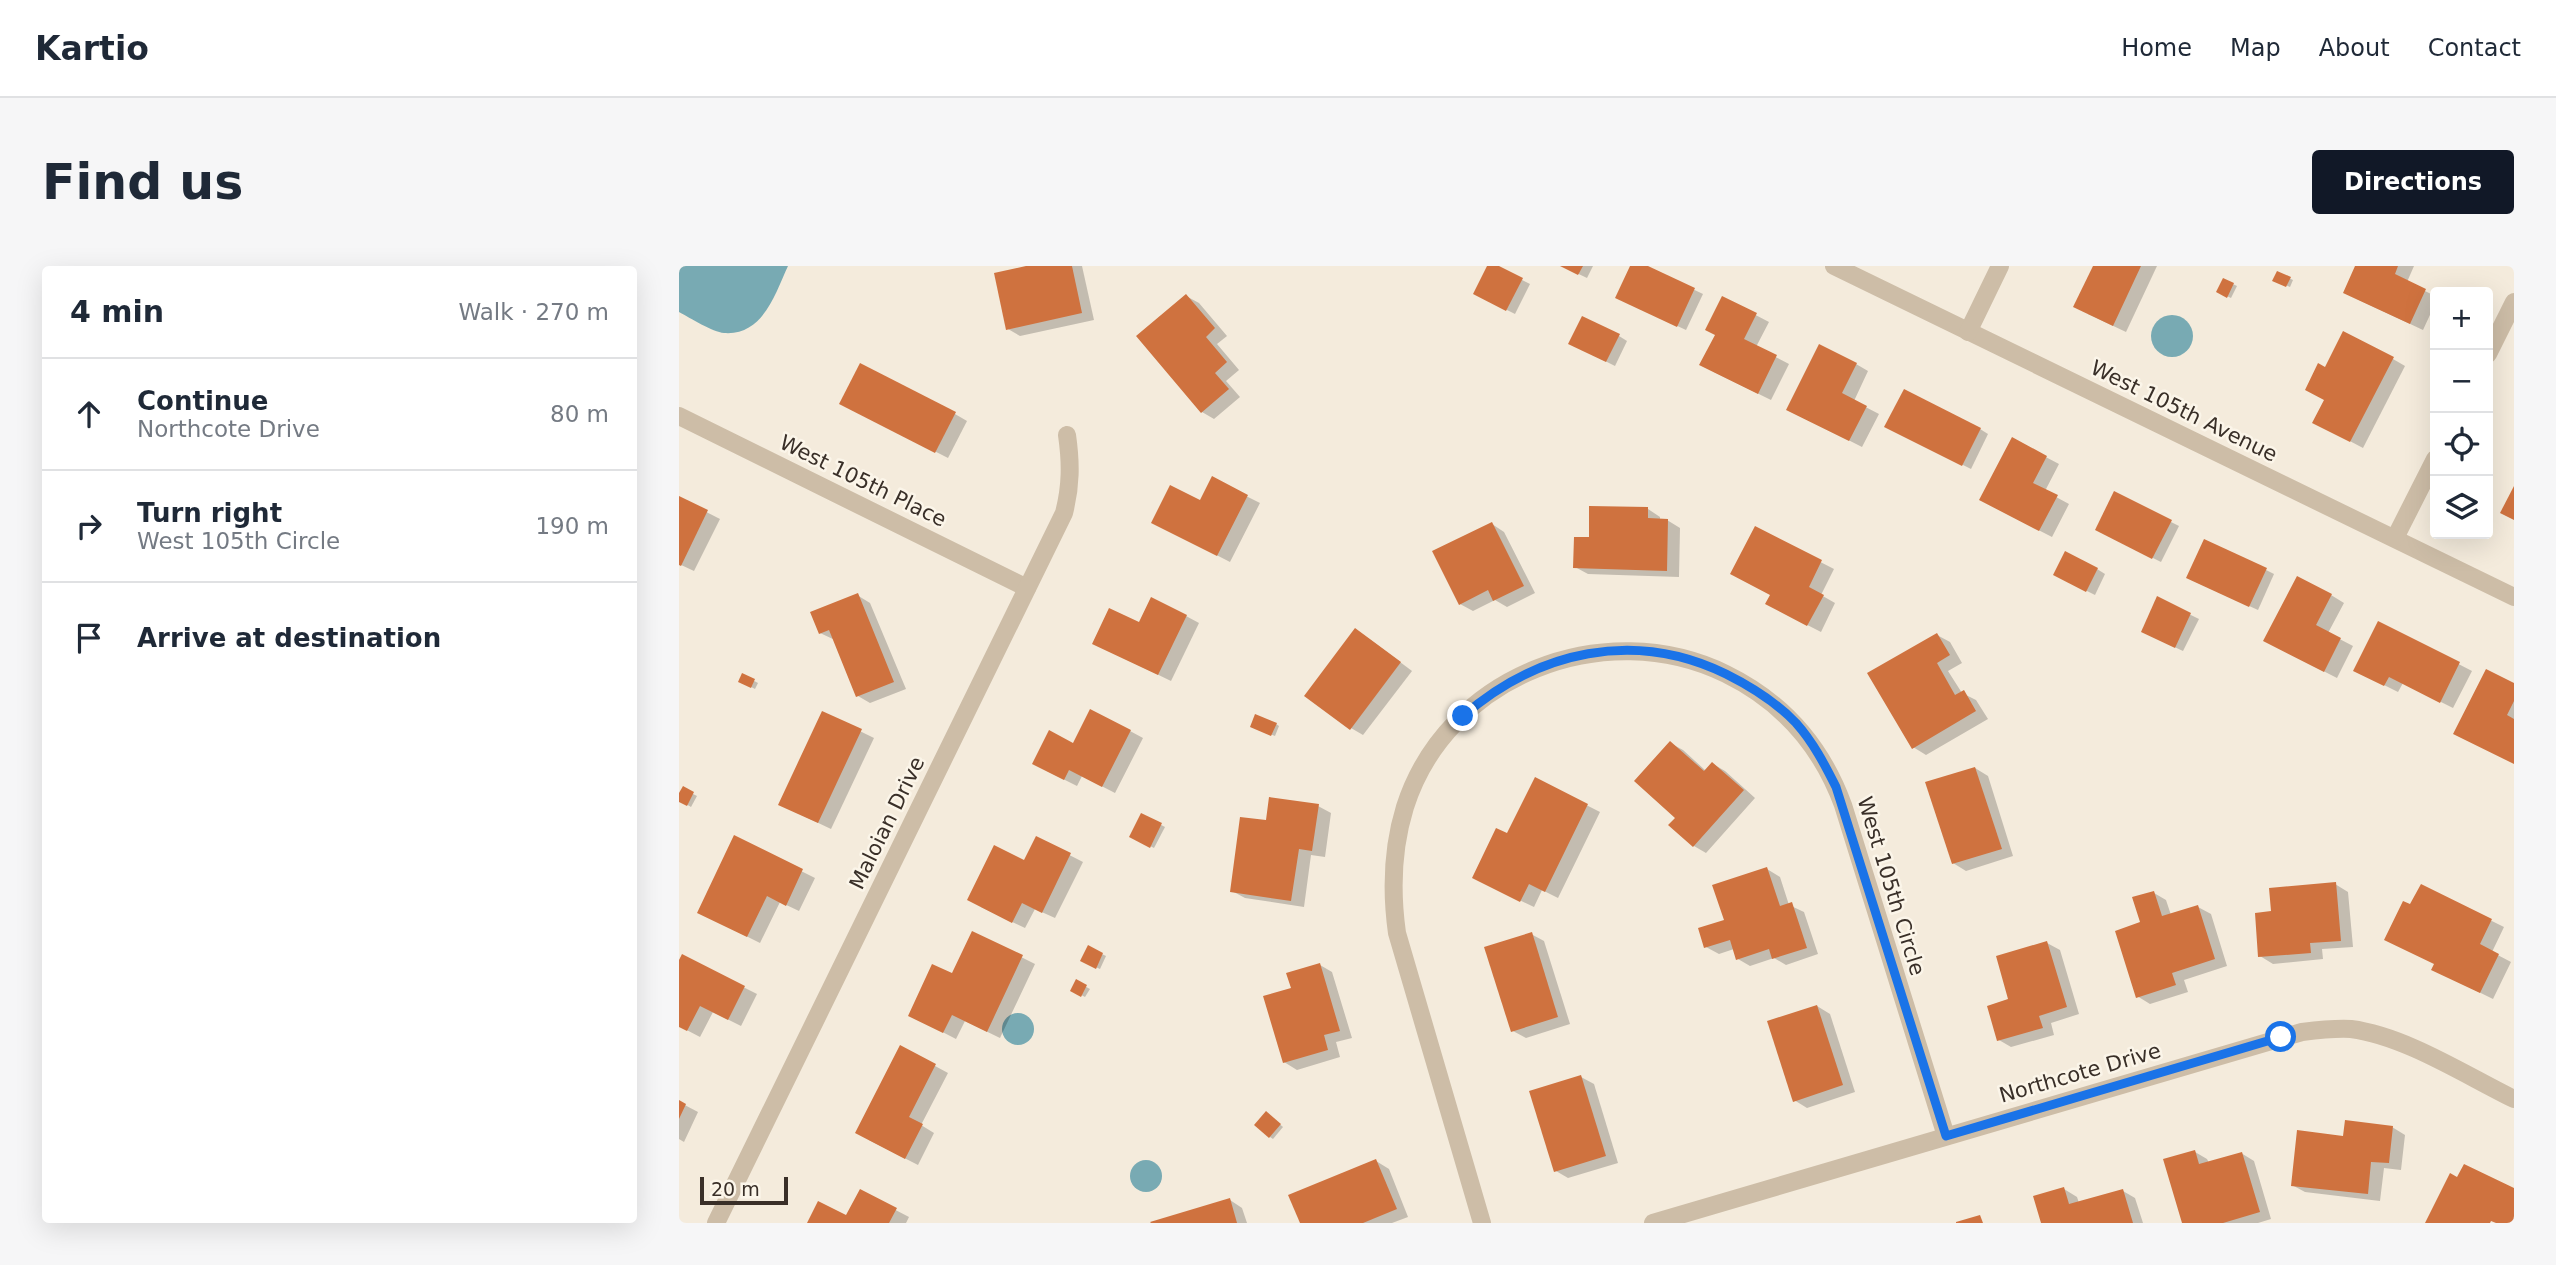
<!DOCTYPE html>
<html lang="en">
<head>
<meta charset="utf-8">
<style>
  :root { --surface:#fff; --page:#f6f6f7; --text:#1f2937; --muted:#747a83; --line:#e0e1e3; --accent:#111827 }
  body { margin:0; font-family:"DejaVu Sans",sans-serif; background:var(--page); color:var(--text) }
  .controls { position:absolute; right:21px; top:21px; display:grid; overflow:hidden; border-radius:7px; box-shadow:0 7px 28px #0002 }
  .controls button { width:63px; height:63px; display:grid; place-items:center; padding:0; border:0; border-bottom:2px solid var(--line); background:var(--surface); color:var(--text); font:35px sans-serif }
  .scale { position:absolute; left:21px; bottom:18px; width:88px; box-sizing:border-box; padding-left:7px; border:4px solid #392f28; border-top:0; font-size:19px; line-height:24px; white-space:nowrap; color:#392f28; -webkit-text-stroke:5px #fbf5e9; paint-order:stroke }
  .stop { position:absolute; width:21px; height:21px; margin:-16px; border:5px solid #1a73e8; border-radius:50%; background:#fff }
  .stop.end { background:#1a73e8; border-color:#fff; box-shadow:0 2px 7px #0008 }
  .list { margin:0; padding:0; list-style:none }
  h2 { display:flex; justify-content:space-between; align-items:center; height:91px; margin:0; padding:0 28px; font-size:30px }
  h2 small { font-size:23px; font-weight:400; color:var(--muted) }
  .list li { display:grid; grid-template-columns:46px 1fr auto; gap:21px; align-items:center; box-sizing:border-box; height:112px; padding:0 28px; border-top:2px solid var(--line) }
  .list b { display:block; font-size:26px; white-space:nowrap }
  .list p { margin:0; font-size:23px; white-space:nowrap; color:var(--muted) }
  .list em { font-size:23px; font-style:normal; color:var(--muted) }
  .icon { flex:none; width:38px; height:38px; fill:none; stroke:currentColor; stroke-width:2; stroke-linecap:round; stroke-linejoin:round }
  .map { position:relative; flex:none; width:1835px; height:957px; overflow:hidden; border-radius:7px }
  header { display:flex; align-items:center; gap:42px; box-sizing:border-box; height:98px; padding:0 35px; background:var(--surface); border-bottom:2px solid var(--line) }
  header strong { font-size:33px }
  nav { display:flex; gap:38px; margin-inline-start:auto; font-size:24px }
  .intro { display:flex; align-items:center; justify-content:space-between; box-sizing:border-box; height:168px; padding:0 42px }
  h1 { margin:0; font-size:49px }
  .button { padding:18px 32px; border-radius:7px; background:var(--accent); color:#fff; font-size:24px; font-weight:700 }
  main { display:flex; gap:42px; padding:0 42px }
  aside { flex:1; background:var(--surface); border-radius:7px; box-shadow:0 7px 28px #0002 }
  .map>svg:first-child { display:block }
  .water { fill:#78aab3 }
  .shadow { fill:#0003 }
  .building { fill:#cf723f }
  .lines { fill:none; stroke-linecap:round; stroke-linejoin:round }
  .minor { stroke:#cdbda7; stroke-width:18 }
  .route { stroke:#1a73e8; stroke-width:9 }
  .labels { text-anchor:middle; stroke-width:5; stroke-linejoin:round; paint-order:stroke }
  .street-label { font-size:21px; fill:#392f28; stroke:#fbf5e9 }
</style>
</head>
<body>
<header>
<strong>Kartio</strong>
<nav><a>Home</a><a>Map</a><a>About</a><a>Contact</a></nav>
</header>
<div class="intro"><h1>Find us</h1><a class="button">Directions</a></div>
<main>
<aside>
<h2>4 min<small>Walk · 270 m</small></h2>
<ul class="list">
<li><svg class="icon" aria-label="ahead" viewBox="0 0 24 24"><path d="M12 20V5M6 11l6-6 6 6"/></svg><div><b>Continue</b><p>Northcote Drive</p></div><em>80 m</em></li>
<li><svg class="icon" aria-label="right" viewBox="0 0 24 24"><path d="M7 20v-9h11M14 6l5 5-5 5"/></svg><div><b>Turn right</b><p>West 105th Circle</p></div><em>190 m</em></li>
<li><svg class="icon" aria-label="arrive" viewBox="0 0 24 24"><path d="M6 21V4h12l-3 4 3 4H6"/></svg><div><b>Arrive at destination</b></div></li>
</ul>
</aside>
<div class="map">
<svg width="1835" height="957" viewBox="0 0 1835 957">
  <rect width="100%" height="100%" fill="#f4ebdc"/>
  <g class="water">
    <path d="M0 0H109C96 28 84 70 45 67 34 66 11 52 0 46Z"/>
    <circle cx="1493" cy="70" r="21"/>
    <circle cx="339" cy="763" r="16"/>
    <circle cx="467" cy="910" r="16"/>
  </g>
  <g class="shadow">
    <path d="M355 0H403L415 54 341 70 329 63Z"/>
    <path d="M810 0H816L851 18 836 48 804 32Z"/>
    <path d="M883 0H914L908 12Z"/>
    <path d="M953 0H965L1024 28 1007 64 947 36Z"/>
    <path d="M1416 0H1478L1447 66 1409 48Z"/>
    <path d="M1678 0H1735L1728 16 1756 30V38L1744 64 1678 33Z"/>
    <path d="M1599 7 1614 14 1611 21 1596 14Z"/>
    <path d="M1545 14 1558 20 1552 32 1539 26Z"/>
    <path d="M507 30 520 37 548 70 538 78 560 104 547 115 561 131 535 153 523 146Z"/>
    <path d="M1044 32 1090 56 1077 81 1110 98 1092 134 1035 106 1037 69Z"/>
    <path d="M940 70 948 75 936 100 900 82Z"/>
    <path d="M1714 93 1726 100 1684 182 1648 163 1647 103Z"/>
    <path d="M1177 98 1189 105 1175 135 1200 148 1183 181 1122 150Z"/>
    <path d="M175 144 276 148 288 155 269 192Z"/>
    <path d="M1301 163 1309 168 1292 203 1216 165Z"/>
    <path d="M1333 173 1380 198 1366 225 1390 238 1373 271 1315 241Z"/>
    <path d="M533 213 581 237 551 296 487 263 521 237Z"/>
    <path d="M0 232 41 253 15 305 0 298Z"/>
    <path d="M969 243 981 251V254H988L1001 262 1000 311 909 308 896 301 912 273Z"/>
    <path d="M1492 256 1500 260 1482 296 1426 268Z"/>
    <path d="M813 258 825 266 856 327 828 341 816 334 794 345 781 338Z"/>
    <path d="M1077 263 1155 303 1142 329 1156 337 1142 366 1101 345 1093 329Z"/>
    <path d="M1418 303 1426 308 1416 329 1384 313Z"/>
    <path d="M1587 304 1595 308 1579 344 1517 316Z"/>
    <path d="M178 329 191 337 227 423 191 437 179 430 156 374 141 367Z"/>
    <path d="M1652 329 1665 337 1649 367 1674 380 1658 412 1599 382Z"/>
    <path d="M1479 333 1520 353 1504 385 1472 370Z"/>
    <path d="M507 350 520 357 492 415 428 384 461 358Z"/>
    <path d="M1700 357 1793 405 1774 442 1724 417 1719 426 1689 411Z"/>
    <path d="M1258 369 1271 376 1283 397 1269 405 1283 427 1297 434 1309 453 1247 489 1234 481Z"/>
    <path d="M689 372 733 405 684 469 672 462Z"/>
    <path d="M64 409 79 417 76 423 61 415Z"/>
    <path d="M1835 419V497L1789 474Z"/>
    <path d="M144 447 195 472 152 563 114 545Z"/>
    <path d="M597 458 600 460 596 470 577 462Z"/>
    <path d="M451 465 464 472 436 527 403 510 398 520 368 505 395 479Z"/>
    <path d="M991 477 1004 484 1027 505 1034 498 1046 505 1076 532 1027 587 1015 580 999 551Z"/>
    <path d="M1296 502 1309 510 1334 590 1287 605 1274 597Z"/>
    <path d="M856 513 921 546 879 632 863 624 855 641 807 618Z"/>
    <path d="M4 523 18 530 12 541 0 534Z"/>
    <path d="M639 540 652 547 646 591 632 589 625 641 566 632 553 625 588 556Z"/>
    <path d="M463 549 486 561 475 582 452 570Z"/>
    <path d="M56 572 136 612 120 645 101 636 81 677 33 653Z"/>
    <path d="M357 572 404 596 376 652 356 643 346 662 302 641 346 596Z"/>
    <path d="M1088 603 1101 611 1110 639 1125 646 1139 688 1107 699 1095 692 1071 700 1059 693 1055 683 1040 688 1027 681Z"/>
    <path d="M1656 618 1669 626 1674 681 1643 683 1644 693 1594 698 1581 690 1594 647Z"/>
    <path d="M1742 620 1825 661 1813 686 1832 696 1814 733 1767 710 1757 699 1732 641Z"/>
    <path d="M1475 627 1487 634 1492 649 1519 641 1532 648 1548 700 1505 714 1509 726 1471 738 1458 730 1463 658Z"/>
    <path d="M294 667 356 698 321 772 286 755 277 773 244 756 274 710Z"/>
    <path d="M852 668 865 675 891 758 847 772 834 765Z"/>
    <path d="M1368 677 1381 684 1400 748 1372 757 1375 769 1332 781 1320 774 1332 734Z"/>
    <path d="M410 682 427 690 421 703 404 695Z"/>
    <path d="M4 691 78 728 62 760 34 746 21 771 0 760V698Z"/>
    <path d="M641 699 653 706 673 772 657 776 661 791 618 804 605 796Z"/>
    <path d="M398 716 411 723 406 731 393 724Z"/>
    <path d="M1138 740 1151 748 1176 826 1128 842 1115 834Z"/>
    <path d="M221 781 269 807 242 859 255 867 239 899 190 874Z"/>
    <path d="M902 811 915 818 939 897 889 912 877 905Z"/>
    <path d="M0 836 19 846 5 876 0 873Z"/>
    <path d="M591 850 604 861 594 873 591 871Z"/>
    <path d="M1713 861 1726 869 1722 904 1705 902 1701 935 1626 926 1613 919Z"/>
    <path d="M1516 886 1528 893 1530 897 1562 887 1575 895 1592 953 1579 957H1505Z"/>
    <path d="M697 895 710 903 729 951 713 957H623Z"/>
    <path d="M1385 923 1398 931 1400 937 1444 925 1456 932 1464 957H1364Z"/>
    <path d="M182 926 230 951 227 957H130L168 952Z"/>
    <path d="M551 934 563 942 568 957H475Z"/>
  </g>
  <g class="building">
    <path d="M347 0H393L403 47 327 64 315 7Z"/>
    <path d="M808 0H820L844 12 827 45 794 28Z"/>
    <path d="M881 0H904L899 9Z"/>
    <path d="M951 0H969L1016 22 998 61 936 32Z"/>
    <path d="M1414 0H1462L1434 60 1394 41Z"/>
    <path d="M1676 0H1719L1716 8 1747 23 1731 58 1664 27Z"/>
    <path d="M1598 5 1612 11 1607 21 1593 15Z"/>
    <path d="M1544 12 1555 17 1548 32 1537 26Z"/>
    <path d="M507 28 536 62 527 71 548 96 536 107 550 123 522 147 457 70Z"/>
    <path d="M1043 30 1078 47 1065 73 1098 89 1079 128 1020 99 1036 69 1026 64Z"/>
    <path d="M903 50 941 68 927 96 889 78Z"/>
    <path d="M1664 65 1715 91 1671 176 1633 157 1645 134 1626 124 1639 97 1646 101Z"/>
    <path d="M1140 78 1178 97 1163 127 1188 140 1170 175 1107 144Z"/>
    <path d="M181 97 277 146 256 187 160 138Z"/>
    <path d="M1225 123 1302 162 1283 200 1205 161Z"/>
    <path d="M1333 171 1368 190 1354 217 1379 229 1360 265 1300 234Z"/>
    <path d="M533 210 569 229 538 290 472 257 491 219 521 234Z"/>
    <path d="M1835 220V254L1821 247Z"/>
    <path d="M1435 225 1493 254 1473 293 1416 264Z"/>
    <path d="M0 230 29 244 2 300 0 299Z"/>
    <path d="M910 240 969 241V252L989 253 988 305 894 302 895 271H910Z"/>
    <path d="M813 256 845 320 814 335 809 324 780 339 753 285Z"/>
    <path d="M1076 260 1143 294 1130 321 1145 329 1128 360 1086 338 1091 329 1051 308Z"/>
    <path d="M1525 273 1588 302 1570 341 1507 312Z"/>
    <path d="M1386 285 1419 302 1407 326 1374 309Z"/>
    <path d="M1618 310 1653 328 1637 359 1662 372 1645 406 1584 375Z"/>
    <path d="M179 327 215 416 177 431 150 364 140 368 131 346Z"/>
    <path d="M1478 330 1512 347 1496 382 1462 366Z"/>
    <path d="M472 331 508 349 479 409 413 378 430 342 460 356Z"/>
    <path d="M1699 355 1781 396 1761 437 1710 411 1705 420 1674 405Z"/>
    <path d="M676 362 722 396 671 464 625 430Z"/>
    <path d="M1258 367 1271 389 1258 397 1276 429 1285 424 1297 445 1233 483 1188 407Z"/>
    <path d="M1807 403 1835 417V435L1828 449 1835 453V498L1774 468Z"/>
    <path d="M63 407 76 413 72 422 59 416Z"/>
    <path d="M411 443 452 464 423 521 390 504 385 514 353 498 370 464 394 477Z"/>
    <path d="M143 445 183 463 139 557 99 539Z"/>
    <path d="M576 448 598 457 592 470 571 461Z"/>
    <path d="M991 475 1025 505 1033 496 1065 524 1014 581 989 559 996 552 955 515Z"/>
    <path d="M1296 501 1323 583 1273 598 1246 516Z"/>
    <path d="M856 511 909 538 866 626 850 618 841 636 793 612 817 562 828 567Z"/>
    <path d="M4 520 15 526 8 540 0 536V527Z"/>
    <path d="M590 531 640 538 633 585 620 583 612 635 551 626 561 551 587 554Z"/>
    <path d="M462 547 483 557 471 582 450 571Z"/>
    <path d="M55 569 124 603 107 640 88 630 68 671 18 647Z"/>
    <path d="M357 570 392 587 363 647 343 637 333 657 288 634 315 579 345 594Z"/>
    <path d="M1088 601 1101 640 1113 636 1128 682 1093 693 1090 683 1057 694 1051 674 1025 682 1019 662 1045 654 1033 619Z"/>
    <path d="M1657 616 1662 675 1631 677 1632 687 1579 691 1576 647 1592 645 1590 622Z"/>
    <path d="M1742 618 1813 653 1801 678 1820 688 1801 727 1752 704 1755 698 1705 674 1724 635 1731 638Z"/>
    <path d="M1475 625 1483 650 1519 639 1536 693 1493 707 1497 719 1457 732 1436 665 1461 656 1453 631Z"/>
    <path d="M293 665 344 689 308 766 273 749 264 767 229 750 253 698 273 707Z"/>
    <path d="M853 666 879 751 832 766 805 681Z"/>
    <path d="M1368 675 1388 741 1360 750 1364 762 1318 775 1308 740 1329 733 1317 690Z"/>
    <path d="M409 679 424 687 417 703 401 695Z"/>
    <path d="M3 688 66 720 49 754 21 740 8 765 0 761V694Z"/>
    <path d="M641 697 661 765 645 769 649 784 604 797 584 730 612 722 607 707Z"/>
    <path d="M397 713 408 719 402 731 391 725Z"/>
    <path d="M1138 739 1164 819 1114 836 1088 755Z"/>
    <path d="M221 779 257 798 230 851 244 858 226 893 176 867Z"/>
    <path d="M902 809 927 890 875 906 850 825Z"/>
    <path d="M0 834 7 838 0 853Z"/>
    <path d="M587 845 602 858 590 872 575 859Z"/>
    <path d="M1666 854 1714 860 1710 897 1692 896 1689 928 1612 920 1618 864 1664 870Z"/>
    <path d="M1516 884 1520 898 1563 886 1581 946 1544 957H1503L1484 893Z"/>
    <path d="M697 893 718 943 684 957H621L609 929Z"/>
    <path d="M1785 898 1835 922V957H1817L1812 955 1811 957H1746L1771 907 1778 911Z"/>
    <path d="M1385 921 1390 938 1444 923 1454 957H1362L1354 930Z"/>
    <path d="M181 923 218 942 210 957H128L139 935 167 949Z"/>
    <path d="M551 932 558 957H472L471 956Z"/>
    <path d="M1301 949 1304 957H1277V956Z"/>
  </g>
  <g class="lines">
    <g class="minor">
      <path d="M1155 0 1835 331"/>
      <path d="M1289 66 1321 0"/>
      <path d="M1809 88 1835 36"/>
      <path d="M0 150 348 322"/>
      <path d="M1716 272 1756 193"/>
      <path d="M37 957 385 247C392 220 392 197 388 169"/>
      <path d="M803 957 718 667C712 624 713 583 726 541 768 409 926 349 1047 408 1104 436 1142 479 1164 539L1267 870"/>
      <path d="M974 957 1623 766C1639 764 1655 762 1672 763 1726 770 1786 809 1835 833"/>
    </g>
  </g>
  <g class="lines">
    <path class="route" d="M784 450C859 385 955 363 1047 408 1073 421 1097 436 1117 457 1134 476 1146 499 1157 521L1267 870 1602 771"/>
  </g>
  <g class="labels">
    <g class="street-label">
      <text transform="translate(1505 145) rotate(26)" y="7">West 105th Avenue</text>
      <text transform="translate(184 215) rotate(26)" y="7">West 105th Place</text>
      <text transform="translate(208 557) rotate(-64)" y="7">Maloian Drive</text>
      <text transform="translate(1212 620) rotate(73)" y="7">West 105th Circle</text>
      <text transform="translate(1401 807) rotate(-16)" y="7">Northcote Drive</text>
    </g>
  </g>
</svg>
<div class="controls">
<button>+</button>
<button>−</button>
<button><svg class="icon" aria-label="locate" viewBox="0 0 24 24"><circle cx="12" cy="12" r="6"/><path d="M12 2v4M12 18v4M2 12h4M18 12h4"/></svg></button>
<button><svg class="icon" aria-label="layers" viewBox="0 0 24 24"><path d="M12 4l9 5-9 5-9-5zM3 14l9 5 9-5"/></svg></button>
</div>
<div class="scale">20 m</div>
<div class="stop" style="left:1602px;top:771px"></div>
<div class="stop end" style="left:784px;top:450px"></div>
</div>
</main>
</body>
</html>
